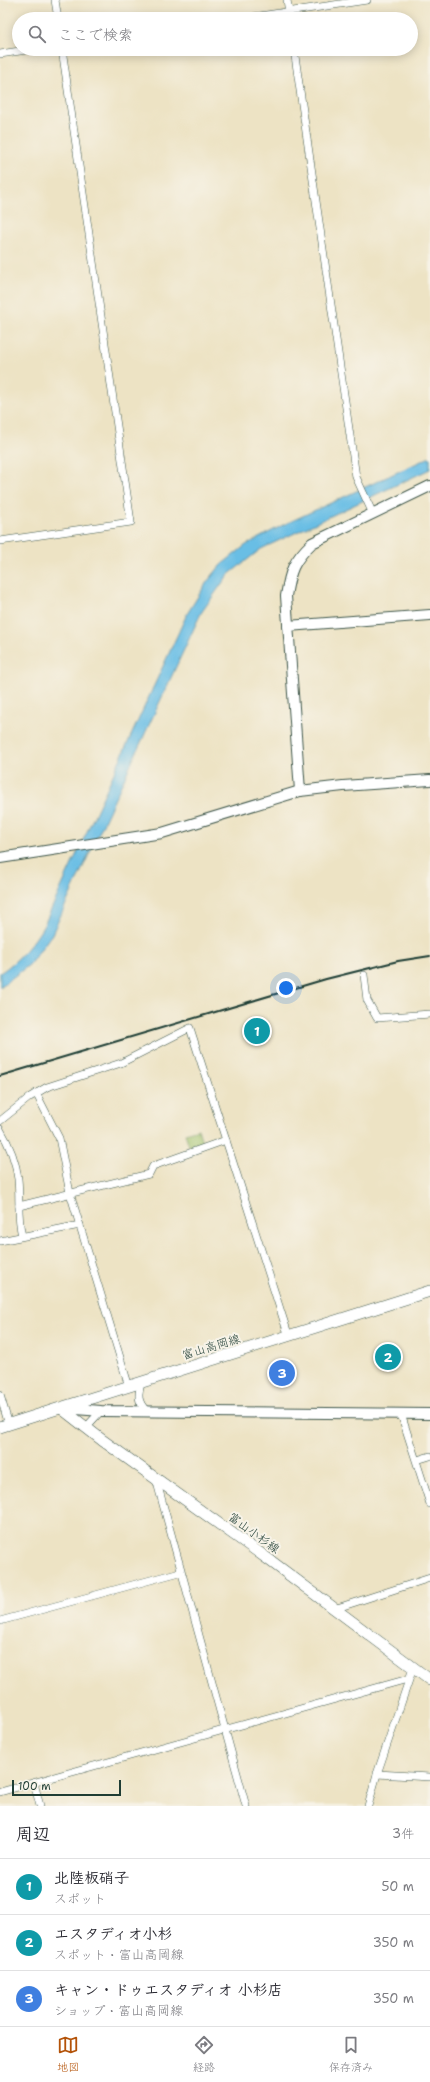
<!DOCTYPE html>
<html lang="ja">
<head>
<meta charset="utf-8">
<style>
  :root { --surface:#fff; --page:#f2f2f3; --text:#2b2b33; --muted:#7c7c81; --line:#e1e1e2; --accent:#b45309 }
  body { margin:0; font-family:"Shantell Sans","Klee One",sans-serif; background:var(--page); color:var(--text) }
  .scale { position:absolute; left:12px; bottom:10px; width:109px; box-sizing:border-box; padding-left:4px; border:2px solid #1f3d34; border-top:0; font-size:11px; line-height:14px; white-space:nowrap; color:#1f3d34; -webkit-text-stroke:3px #f7f3e8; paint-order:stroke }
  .you { position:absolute; left:286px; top:988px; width:14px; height:14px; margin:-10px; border:3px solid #fff; border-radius:50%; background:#1a73e8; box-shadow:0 0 0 6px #1a73e833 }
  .badge { display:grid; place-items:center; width:26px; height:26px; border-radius:50%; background:var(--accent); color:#fff; font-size:13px; font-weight:700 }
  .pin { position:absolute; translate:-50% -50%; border:2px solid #fff; box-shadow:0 1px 4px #0006 }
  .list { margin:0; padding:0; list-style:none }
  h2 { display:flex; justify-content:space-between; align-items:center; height:52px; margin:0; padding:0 16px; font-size:17px }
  h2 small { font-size:13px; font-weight:400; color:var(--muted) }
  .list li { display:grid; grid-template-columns:26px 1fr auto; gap:12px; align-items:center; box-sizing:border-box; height:56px; padding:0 16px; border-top:1px solid var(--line) }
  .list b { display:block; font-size:15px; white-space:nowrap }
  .list p { margin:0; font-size:13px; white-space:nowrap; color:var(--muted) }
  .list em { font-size:13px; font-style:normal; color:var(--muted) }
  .icon { flex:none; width:22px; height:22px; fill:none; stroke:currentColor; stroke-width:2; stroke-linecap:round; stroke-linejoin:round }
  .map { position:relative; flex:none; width:430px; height:1806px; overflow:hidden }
  .search { position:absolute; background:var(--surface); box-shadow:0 2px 10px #0003; left:12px; right:12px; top:12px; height:44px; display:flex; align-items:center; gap:10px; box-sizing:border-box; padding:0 14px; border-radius:22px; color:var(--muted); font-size:15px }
  .sheet { height:220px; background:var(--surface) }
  nav { display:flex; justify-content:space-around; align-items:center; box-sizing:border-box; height:56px; border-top:1px solid var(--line); background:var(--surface); font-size:11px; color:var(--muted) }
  nav a { display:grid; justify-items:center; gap:2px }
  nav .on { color:var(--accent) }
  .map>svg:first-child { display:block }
  .green { fill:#a2c36c; stroke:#608050 }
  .water { fill:#69bee5; stroke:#447e8c }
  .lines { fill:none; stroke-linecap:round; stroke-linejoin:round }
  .street-casing { stroke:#3e564a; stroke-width:8 }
  .secondary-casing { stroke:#3e564a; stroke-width:12 }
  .primary-casing { stroke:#3e564a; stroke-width:12 }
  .street { stroke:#fff; stroke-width:7 }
  .secondary { stroke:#fff; stroke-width:10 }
  .primary { stroke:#fff; stroke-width:11 }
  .rail { stroke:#1f3d34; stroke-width:2 }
  .labels { text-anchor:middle; stroke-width:4; stroke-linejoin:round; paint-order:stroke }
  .street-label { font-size:12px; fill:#1f3d34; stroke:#f7f3e8 }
</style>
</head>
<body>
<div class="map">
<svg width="430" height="1806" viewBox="0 0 430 1806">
  <rect width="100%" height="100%" fill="#f7f3e8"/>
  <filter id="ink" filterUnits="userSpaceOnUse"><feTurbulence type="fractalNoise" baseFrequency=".025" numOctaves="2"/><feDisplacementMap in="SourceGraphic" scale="8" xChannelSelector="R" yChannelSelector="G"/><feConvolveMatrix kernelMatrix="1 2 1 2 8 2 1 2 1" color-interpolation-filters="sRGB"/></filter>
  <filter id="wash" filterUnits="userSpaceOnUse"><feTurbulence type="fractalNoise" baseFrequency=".012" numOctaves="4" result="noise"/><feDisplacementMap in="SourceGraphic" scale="16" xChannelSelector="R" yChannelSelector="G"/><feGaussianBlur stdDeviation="0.9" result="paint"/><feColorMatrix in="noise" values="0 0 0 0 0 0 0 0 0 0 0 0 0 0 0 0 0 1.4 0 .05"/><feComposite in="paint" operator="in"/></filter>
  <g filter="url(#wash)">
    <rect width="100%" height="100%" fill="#ede3c4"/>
    <path class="green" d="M198 1129 203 1145 190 1149 185 1133Z"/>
    <path class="water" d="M430 457V469L261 549 228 575 201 613 52 934 29 965 0 987V973C18 961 33 944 44 925L187 614 207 582 221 565 246 545 283 525Z"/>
  </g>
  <g filter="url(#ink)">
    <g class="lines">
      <defs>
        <g id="street">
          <path d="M55 0 58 19"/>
          <path d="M287 0 290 19"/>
          <path d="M240 19 367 0"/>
          <path d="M294 49 356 477 373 514"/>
          <path d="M0 54 33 49"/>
          <path d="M0 541 131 522 62 49"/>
          <path d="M364 975 367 1000 377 1018 430 1014"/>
          <path d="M36 1093 59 1138 70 1193 129 1387"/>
          <path d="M0 1121 30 1097 47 1087 121 1063 190 1028 289 1337"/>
          <path d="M0 1129C9 1144 16 1161 18 1179 20 1198 17 1217 22 1236"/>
          <path d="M19 1206 149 1174 153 1166 226 1140"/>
          <path d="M0 1241 80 1225"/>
          <path d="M141 1383C138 1395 137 1402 147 1411"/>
          <path d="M0 1395 9 1425"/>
          <path d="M401 1414 430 1504"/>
          <path d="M91 1432 89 1424 101 1411"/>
          <path d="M417 1460 430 1456"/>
          <path d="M156 1479 246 1806"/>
          <path d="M334 1609 430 1578"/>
          <path d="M0 1621 180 1572"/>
          <path d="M377 1774 430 1777"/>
          <path d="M34 1783 40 1806"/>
          <path d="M0 1792 408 1679"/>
          <path d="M368 1806 377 1774 413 1668"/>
        </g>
        <g id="secondary">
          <path d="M288 626 430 615"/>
          <path d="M300 791 286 596C290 571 293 561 312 543L430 486"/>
          <path d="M0 858 162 833 300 791 343 786 430 780"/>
          <path d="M63 1408 101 1411 430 1414"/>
        </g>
        <g id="primary">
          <path d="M61 1408 102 1440 268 1559 430 1680"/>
          <path d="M0 1427 430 1291"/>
        </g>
      </defs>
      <use href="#street" class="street-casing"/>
      <use href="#secondary" class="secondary-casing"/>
      <use href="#primary" class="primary-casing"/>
      <use href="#street" class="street"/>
      <use href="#secondary" class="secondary"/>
      <use href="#primary" class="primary"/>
      <path class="rail" d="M0 1076 326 979 398 961 430 956"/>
    </g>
  </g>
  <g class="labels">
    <g class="street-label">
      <text transform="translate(211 1347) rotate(-17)" y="4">富山高岡線</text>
      <text transform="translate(254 1533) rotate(36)" y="4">富山小杉線</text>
    </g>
  </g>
</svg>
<div class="scale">100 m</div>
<div class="you"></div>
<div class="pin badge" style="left:257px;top:1031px;background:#0f9aa8">1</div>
<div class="pin badge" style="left:388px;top:1357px;background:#0f9aa8">2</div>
<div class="pin badge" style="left:282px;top:1373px;background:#3f7fe0">3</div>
<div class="search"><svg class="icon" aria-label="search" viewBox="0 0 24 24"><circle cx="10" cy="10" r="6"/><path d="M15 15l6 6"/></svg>ここで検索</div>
</div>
<section class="sheet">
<h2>周辺<small>3件</small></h2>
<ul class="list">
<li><span class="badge" style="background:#0f9aa8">1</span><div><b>北陸板硝子</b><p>スポット</p></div><em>50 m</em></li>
<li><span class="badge" style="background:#0f9aa8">2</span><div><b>エスタディオ小杉</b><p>スポット · 富山高岡線</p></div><em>350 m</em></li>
<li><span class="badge" style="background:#3f7fe0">3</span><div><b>キャン・ドゥエスタディオ 小杉店</b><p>ショップ · 富山高岡線</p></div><em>350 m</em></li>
</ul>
</section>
<nav>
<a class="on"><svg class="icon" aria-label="map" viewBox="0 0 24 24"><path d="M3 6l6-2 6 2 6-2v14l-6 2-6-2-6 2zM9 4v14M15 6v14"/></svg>地図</a>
<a><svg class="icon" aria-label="directions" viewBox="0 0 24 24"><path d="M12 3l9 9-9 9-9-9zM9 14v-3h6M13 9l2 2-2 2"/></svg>経路</a>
<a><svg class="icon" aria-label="saved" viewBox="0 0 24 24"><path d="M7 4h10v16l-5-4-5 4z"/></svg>保存済み</a>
</nav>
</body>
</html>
